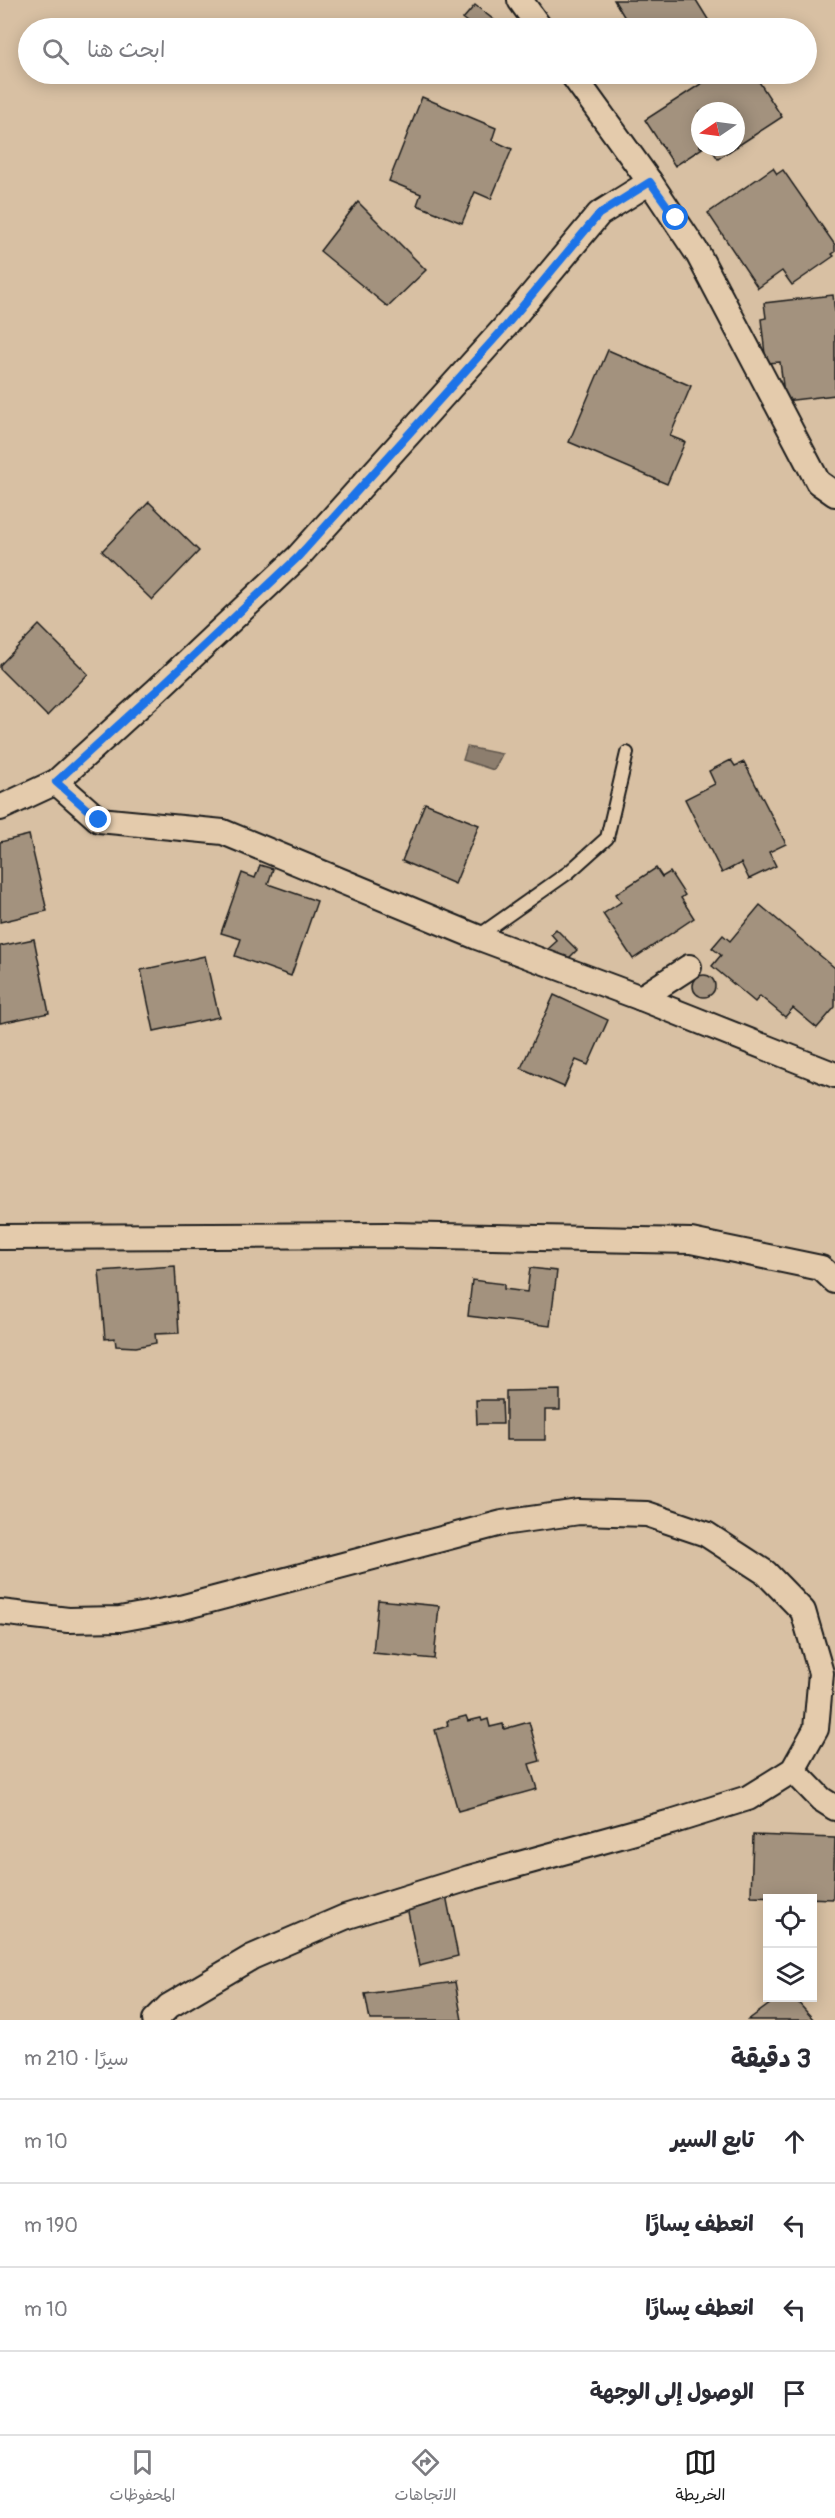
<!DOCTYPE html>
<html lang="ar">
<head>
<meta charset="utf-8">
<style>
  :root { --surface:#fff; --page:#f7f7f7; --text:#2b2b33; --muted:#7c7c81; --line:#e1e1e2; --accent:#1c1c1c }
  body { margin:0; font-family:Pangolin,"Playpen Sans Arabic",sans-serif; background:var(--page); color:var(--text); direction:rtl }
  .controls { position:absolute; right:18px; bottom:18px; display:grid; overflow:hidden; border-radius:0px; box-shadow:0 3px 15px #0003 }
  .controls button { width:54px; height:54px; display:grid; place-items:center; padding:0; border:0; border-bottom:2px solid var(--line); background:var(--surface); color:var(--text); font:30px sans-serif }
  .compass { position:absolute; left:691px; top:102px; width:54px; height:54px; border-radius:50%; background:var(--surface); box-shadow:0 3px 15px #0003; rotate:257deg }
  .stop { position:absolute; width:18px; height:18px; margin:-14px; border:4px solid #1a73e8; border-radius:50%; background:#fff }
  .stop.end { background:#1a73e8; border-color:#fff; box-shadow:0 2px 6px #0008 }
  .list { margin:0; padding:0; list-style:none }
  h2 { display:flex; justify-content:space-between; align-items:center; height:78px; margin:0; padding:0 24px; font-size:26px }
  h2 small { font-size:20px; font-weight:400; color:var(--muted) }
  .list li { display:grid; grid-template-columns:39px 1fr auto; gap:18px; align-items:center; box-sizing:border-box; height:84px; padding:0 24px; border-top:2px solid var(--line) }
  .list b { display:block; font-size:22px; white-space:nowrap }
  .list em { font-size:20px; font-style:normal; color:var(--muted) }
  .icon { flex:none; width:33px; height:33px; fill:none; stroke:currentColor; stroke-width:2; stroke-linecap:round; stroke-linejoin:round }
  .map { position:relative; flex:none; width:835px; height:2020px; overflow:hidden; direction:ltr }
  .search { position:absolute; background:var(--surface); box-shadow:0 3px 15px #0003; left:18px; right:18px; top:18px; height:66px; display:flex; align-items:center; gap:15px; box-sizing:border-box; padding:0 21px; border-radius:33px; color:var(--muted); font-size:22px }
  .sheet { height:414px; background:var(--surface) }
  nav { display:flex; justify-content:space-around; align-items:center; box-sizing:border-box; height:84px; border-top:2px solid var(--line); background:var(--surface); font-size:16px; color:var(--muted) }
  nav a { display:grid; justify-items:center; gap:3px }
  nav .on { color:var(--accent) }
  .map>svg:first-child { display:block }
  .water { fill:#8d7e6e; stroke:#60574d; stroke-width:1.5 }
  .building { fill:#a3927e; stroke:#1c1c1c; stroke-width:1.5 }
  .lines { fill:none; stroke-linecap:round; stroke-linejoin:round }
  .service-casing { stroke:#1c1c1c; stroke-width:16 }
  .minor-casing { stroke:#1c1c1c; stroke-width:28 }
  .service { stroke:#e4cbac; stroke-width:12 }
  .minor { stroke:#e4cbac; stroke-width:24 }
  .route { stroke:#1a73e8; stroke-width:8 }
</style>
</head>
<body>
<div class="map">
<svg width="835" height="2020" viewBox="0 0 835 2020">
  <rect width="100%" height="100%" fill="#d8c0a3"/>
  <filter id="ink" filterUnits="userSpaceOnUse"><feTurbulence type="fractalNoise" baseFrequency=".0167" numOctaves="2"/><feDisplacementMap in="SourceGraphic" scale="12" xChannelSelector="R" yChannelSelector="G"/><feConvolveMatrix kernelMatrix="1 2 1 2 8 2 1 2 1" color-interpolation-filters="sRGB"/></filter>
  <g filter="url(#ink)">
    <path class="water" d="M467 747 502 754 494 770 463 760Z"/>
    <g class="building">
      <path d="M614 0H696L709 21 696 28H631Z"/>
      <path d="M475 5 499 24 496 28H475L463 19Z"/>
      <path d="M716 74H754L782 117 736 147V111H700V147H704L675 166 645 120Z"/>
      <path d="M422 97 496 128 492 140 512 149 491 199 475 192 462 223 417 205 421 194 389 181Z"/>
      <path d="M710 147H736L718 159Z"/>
      <path d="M773 168 777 174 783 170 835 245V252L832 254 834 256 792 285 782 271 758 288 708 213Z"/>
      <path d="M358 202 426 270 388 307 320 251Z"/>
      <path d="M833 295 835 313V395L785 401 780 362 766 363 761 319 766 318 764 303Z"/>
      <path d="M608 350 691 386 670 436 685 442 667 484 569 442Z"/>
      <path d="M149 502 199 551 152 600 102 551Z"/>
      <path d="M39 625 88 674 47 716 0 669V665Z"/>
      <path d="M731 760 735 766 744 762 786 844 769 852 776 866 749 879 741 863 722 873 685 799 715 784 709 771Z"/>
      <path d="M425 803 479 825 455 884 402 861Z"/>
      <path d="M29 835 47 911 0 922V842Z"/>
      <path d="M260 865 273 869 268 884 317 901 291 976 235 956 241 939 221 933 242 873 255 878Z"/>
      <path d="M656 868 662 877 670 872 685 895 681 898 694 918 633 959 603 914 621 902 616 894Z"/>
      <path d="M760 905 835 968V1007L817 1028 793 1008 785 1017 760 996 755 1002 712 966 721 955 712 948 723 935 730 941Z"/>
      <path d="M556 929 577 950 563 964 548 949 557 941 551 934Z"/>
      <path d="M34 939 49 1013 0 1023V946Z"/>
      <path d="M205 956 219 1017 154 1031 141 970Z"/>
      <circle cx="704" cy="986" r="11"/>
      <path d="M554 995 608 1020 588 1065 576 1060 564 1087 521 1068Z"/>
      <path d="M175 1266 179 1333 155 1334 156 1343 136 1347 116 1346 115 1338 105 1339 99 1271Z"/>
      <path d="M530 1268 557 1271 550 1326 468 1316 472 1280 504 1284V1289L527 1292Z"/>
      <path d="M560 1390V1410H545V1440H506V1391Z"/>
      <path d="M476 1400H502L503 1424H477Z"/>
      <path d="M378 1600 439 1606 434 1659 373 1653Z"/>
      <path d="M466 1716 468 1721 481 1718 482 1721 488 1719 490 1727 503 1724 504 1729 529 1722 540 1761 529 1764 537 1789 458 1811 435 1730 448 1726 447 1721Z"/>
      <path d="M753 1835 835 1838 833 1899 751 1896Z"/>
      <path d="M446 1895 458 1956 419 1966 407 1907Z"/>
      <path d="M455 1982 462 2020H370L365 1994Z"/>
      <path d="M778 1998H794L814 2020H748Z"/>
    </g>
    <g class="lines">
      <defs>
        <path id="service" d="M477 937 569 872 607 838 627 753"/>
        <g id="minor">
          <path d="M520 0 540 28"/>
          <path d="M572 74 650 182"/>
          <path d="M56 782 99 820 223 832 477 937 641 998 835 1075"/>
          <path d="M0 808 56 782 157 690 297 558 505 327 599 214 650 182 698 254 818 482 835 494"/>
          <path d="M641 998 689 967"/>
          <path d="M0 1237 390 1235 691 1241 821 1268 835 1281"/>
          <path d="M0 1612 68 1620 120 1619 180 1608 502 1523 579 1512 647 1514 706 1534 766 1573 803 1611 821 1673 816 1729 793 1770 748 1798 671 1822 469 1878 345 1917 252 1957 169 2006 155 2020"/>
          <path d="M793 1770 821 1799 835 1808"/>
        </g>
      </defs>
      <use href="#service" class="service-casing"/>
      <use href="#minor" class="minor-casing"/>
      <use href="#service" class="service"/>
      <use href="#minor" class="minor"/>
    </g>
  </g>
  <g class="lines" filter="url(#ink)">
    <path class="route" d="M99 820 56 782 157 690 297 558 505 327 599 214 650 182 676 218"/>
  </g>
</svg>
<div class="controls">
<button><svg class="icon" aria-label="locate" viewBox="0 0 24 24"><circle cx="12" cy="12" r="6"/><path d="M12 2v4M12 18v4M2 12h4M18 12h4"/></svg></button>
<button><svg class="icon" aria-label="layers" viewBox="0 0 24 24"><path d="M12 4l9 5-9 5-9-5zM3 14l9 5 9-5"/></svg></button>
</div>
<svg class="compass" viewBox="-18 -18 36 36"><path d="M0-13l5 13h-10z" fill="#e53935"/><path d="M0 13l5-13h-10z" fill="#7c7c81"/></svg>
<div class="stop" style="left:676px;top:218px"></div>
<div class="stop end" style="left:99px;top:820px"></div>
<div class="search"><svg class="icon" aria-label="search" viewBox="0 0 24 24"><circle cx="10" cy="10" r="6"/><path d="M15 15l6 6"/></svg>ابحث هنا</div>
</div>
<section class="sheet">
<h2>3 دقيقة<small>سيرًا · 210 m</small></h2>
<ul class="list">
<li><svg class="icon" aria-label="ahead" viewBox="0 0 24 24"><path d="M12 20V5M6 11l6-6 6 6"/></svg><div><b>تابع السير</b></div><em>10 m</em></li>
<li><svg class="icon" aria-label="left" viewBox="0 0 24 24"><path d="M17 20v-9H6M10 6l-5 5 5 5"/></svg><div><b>انعطف يسارًا</b></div><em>190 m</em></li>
<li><svg class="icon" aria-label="left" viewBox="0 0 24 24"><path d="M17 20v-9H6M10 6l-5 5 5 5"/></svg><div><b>انعطف يسارًا</b></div><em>10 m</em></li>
<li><svg class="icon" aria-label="arrive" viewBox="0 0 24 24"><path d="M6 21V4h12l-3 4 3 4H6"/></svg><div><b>الوصول إلى الوجهة</b></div></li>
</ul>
</section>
<nav>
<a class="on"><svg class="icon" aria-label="map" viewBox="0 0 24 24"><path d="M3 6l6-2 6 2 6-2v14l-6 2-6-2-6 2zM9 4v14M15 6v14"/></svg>الخريطة</a>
<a><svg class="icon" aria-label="directions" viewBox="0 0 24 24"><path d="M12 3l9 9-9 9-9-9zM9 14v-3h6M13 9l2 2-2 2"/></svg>الاتجاهات</a>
<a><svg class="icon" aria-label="saved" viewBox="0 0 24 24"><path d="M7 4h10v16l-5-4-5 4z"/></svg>المحفوظات</a>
</nav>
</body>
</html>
